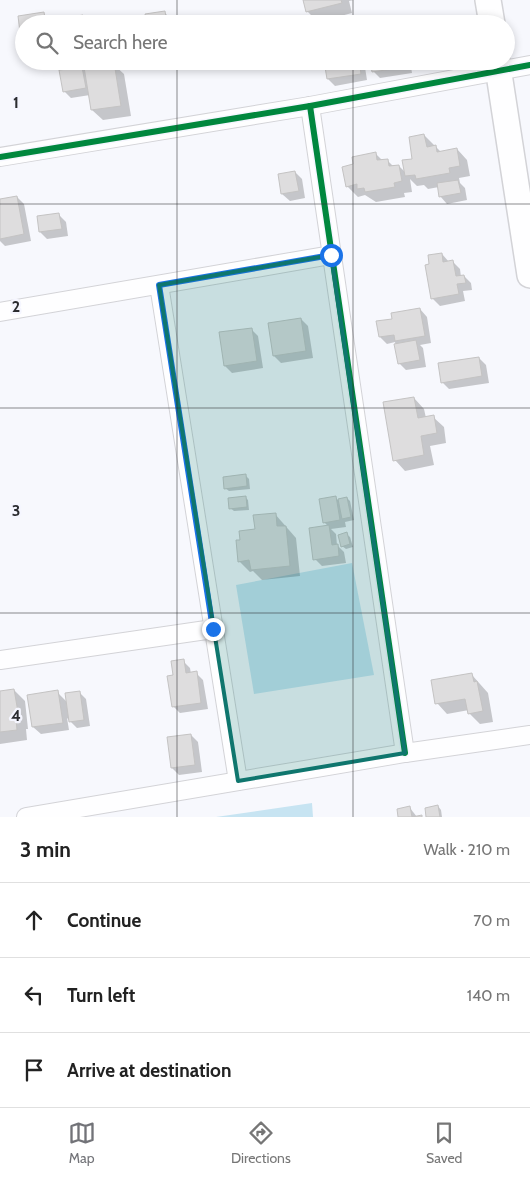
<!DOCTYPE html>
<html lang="en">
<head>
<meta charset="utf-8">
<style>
  :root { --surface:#fff; --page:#f2f2f2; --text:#222; --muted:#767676; --line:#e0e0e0; --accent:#727378 }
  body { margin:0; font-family:Cabin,sans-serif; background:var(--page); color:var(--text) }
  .stop { position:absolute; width:15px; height:15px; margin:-11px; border:4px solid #1a73e8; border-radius:50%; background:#fff }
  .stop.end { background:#1a73e8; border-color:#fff; box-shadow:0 1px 5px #0008 }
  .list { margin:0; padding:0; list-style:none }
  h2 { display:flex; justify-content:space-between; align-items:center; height:65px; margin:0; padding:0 20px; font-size:21px }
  h2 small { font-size:16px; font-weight:400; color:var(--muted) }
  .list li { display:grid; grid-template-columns:32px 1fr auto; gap:15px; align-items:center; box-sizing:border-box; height:75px; padding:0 20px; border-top:1px solid var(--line) }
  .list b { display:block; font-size:19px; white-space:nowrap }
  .list em { font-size:16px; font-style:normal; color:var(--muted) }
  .icon { flex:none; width:28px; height:28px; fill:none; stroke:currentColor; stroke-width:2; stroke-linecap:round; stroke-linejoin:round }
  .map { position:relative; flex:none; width:530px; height:817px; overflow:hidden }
  .search { position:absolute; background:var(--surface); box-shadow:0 2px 8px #0003; left:15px; right:15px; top:15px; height:55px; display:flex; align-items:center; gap:12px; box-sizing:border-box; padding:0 18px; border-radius:28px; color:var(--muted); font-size:19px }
  .sheet { height:290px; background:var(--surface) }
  nav { display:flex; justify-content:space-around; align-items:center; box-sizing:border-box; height:70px; border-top:1px solid var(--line); background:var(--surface); font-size:14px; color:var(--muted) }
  nav a { display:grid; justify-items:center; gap:2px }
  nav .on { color:var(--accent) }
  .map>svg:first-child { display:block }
  .water { fill:#c7e4f2 }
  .shadow { fill:#0003 }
  .building { fill:#deddde; stroke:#c4c3c3 }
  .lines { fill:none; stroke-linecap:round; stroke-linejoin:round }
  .street-casing { stroke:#d3d3d7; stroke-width:20 }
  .secondary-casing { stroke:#d3d3d7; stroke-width:28 }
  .street { stroke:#fefeff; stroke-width:18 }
  .secondary { stroke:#fefeff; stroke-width:25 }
  .cycleway-casing { stroke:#f5f6ff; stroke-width:9 }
  .cycleway { stroke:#00873e; stroke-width:6 }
  .route { stroke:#1a73e8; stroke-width:6 }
  .marked { fill:#0f766e; fill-opacity:0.2; stroke:#0f766e; stroke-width:4; stroke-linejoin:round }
  .grid { fill:none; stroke:#2b2c30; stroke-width:1; stroke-opacity:0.55 }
  .grid-label { font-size:16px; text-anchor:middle; font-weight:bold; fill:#2b2c30; stroke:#f5f6ff; stroke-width:4.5; stroke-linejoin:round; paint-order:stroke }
</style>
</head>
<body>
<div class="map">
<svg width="530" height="817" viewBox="0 0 530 817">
  <rect width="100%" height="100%" fill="#f7f8fd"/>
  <g class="water">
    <path d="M352 563 374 675 254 694 236 585Z"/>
    <path d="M312 803 313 817H216Z"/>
  </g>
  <g class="shadow">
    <path d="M304 0H354L349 1 352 13 318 22 307 11Z"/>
    <path d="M164 12 171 19 172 24H148Z"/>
    <path d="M43 13 51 22 83 17 90 24H24V41L19 17Z"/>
    <path d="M56 61H99V66L113 64 124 74 131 116 103 120 92 110 90 95 71 98 64 91 66 70Z"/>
    <path d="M149 61 150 65 125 69 118 61Z"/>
    <path d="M325 61H364L367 80 335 86 328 79Z"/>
    <path d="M372 61H410L412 73 380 78 373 71Z"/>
    <path d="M424 135 441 152 457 149 467 160 470 176 459 178 460 183 465 188 467 200 447 204 440 196 439 187 428 189 424 185 417 186 410 179 412 192 404 193 405 197 376 202 365 195 358 197 347 186 355 165 376 154 383 161 387 160 394 167 399 166 406 173 414 160Z"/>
    <path d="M295 172 302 179 305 198 290 201 282 194Z"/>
    <path d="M17 197 24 204 31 241 5 246 0 241V200Z"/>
    <path d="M59 215 66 222 68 236 47 239 40 232Z"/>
    <path d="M442 254 449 262 452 261 460 269 461 277 464 276 471 283 472 290 463 291 465 301 440 306 432 298 431 265Z"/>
    <path d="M420 309 427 317 431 343 420 345 423 348 426 367 406 370 399 363 395 342 387 344 380 337 393 320Z"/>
    <path d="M301 319 308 326 313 358 281 363 274 356Z"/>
    <path d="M251 329 258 336 263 368 232 373 225 366Z"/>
    <path d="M479 358 486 365 489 383 449 389 442 382Z"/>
    <path d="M414 398 424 409 426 418 433 417 444 427 446 443 430 446 434 465 405 471 395 460Z"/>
    <path d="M246 476 249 479 250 489 229 491 225 488Z"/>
    <path d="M245 497 248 500 249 510 234 511 230 508Z"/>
    <path d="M335 498 338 500 347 498 350 501 354 520 345 522 346 527 331 529 336 534 337 545 344 552 346 563 322 566 315 559 329 527 324 522Z"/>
    <path d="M275 514 296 538 300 576 262 580 253 571 250 572 239 561 256 530Z"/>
    <path d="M346 534 350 537 353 547 346 549 342 546Z"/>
    <path d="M183 661 190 668 191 674 196 673 203 680 208 709 180 713 173 706 174 676Z"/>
    <path d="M472 675 488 693 493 722 480 724 469 713V710L447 714 437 703Z"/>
    <path d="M14 690 25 701 28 729H26L27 740 0 744V692Z"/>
    <path d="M57 692 67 702 79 692 86 699 90 726 77 728 67 718 69 730 41 734 33 727 29 696Z"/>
    <path d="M191 735 198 742 202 772 179 775 172 768Z"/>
    <path d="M438 806 441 810 442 817H428Z"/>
    <path d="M410 808 417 817H400Z"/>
  </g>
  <g class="building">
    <path d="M303 0H341L342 3 306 12Z"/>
    <path d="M165 11 167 24H147L145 14Z"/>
    <path d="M44 12 46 24H24V41H21L18 16Z"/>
    <path d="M83 15 84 24H49V21Z"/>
    <path d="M324 61H359L361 74 327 79Z"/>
    <path d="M370 61H405L406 67 372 72Z"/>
    <path d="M114 62 121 106 91 110 84 67Z"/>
    <path d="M82 67 86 88 63 92 59 70Z"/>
    <path d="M424 134 427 147 436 145 437 152 457 148 460 166 449 168 450 173 416 179 415 175 405 176 402 160 412 159 409 137Z"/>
    <path d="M376 152 377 160 388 159 389 166 399 165 402 181 394 183 395 187 365 192 364 188 357 189V184L346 187 342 167 353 164 352 157Z"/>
    <path d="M295 171 299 191 281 194 278 174Z"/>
    <path d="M458 180 461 193 439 197 437 183Z"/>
    <path d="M17 196 24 234 0 239V199Z"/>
    <path d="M59 213 62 229 39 232 37 216Z"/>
    <path d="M442 253 443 262 453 260 456 276 464 275 466 283 457 284 459 294 431 299 425 265 429 264 428 255Z"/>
    <path d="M420 308 425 336 395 341 394 335 379 337 376 321 392 319 391 313Z"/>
    <path d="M301 318 306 351 273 356 268 323Z"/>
    <path d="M252 328 257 361 224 366 219 332Z"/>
    <path d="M416 340 420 360 398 364 394 344Z"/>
    <path d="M479 357 482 376 441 383 438 363Z"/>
    <path d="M414 397 418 418 434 415 437 433 421 436 424 455 393 461 383 402Z"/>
    <path d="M246 474 247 486 224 489 223 477Z"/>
    <path d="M246 496 247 507 229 509 228 498Z"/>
    <path d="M336 496 340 520 323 523 319 499Z"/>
    <path d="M347 497 351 517 342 519 338 499Z"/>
    <path d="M276 513 277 526H286L290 566 251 570 249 560 238 562 236 540H240L239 531 255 529 253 515Z"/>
    <path d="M329 525 332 545 338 544 339 556 313 560 309 528Z"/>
    <path d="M347 532 350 544 341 547 338 535Z"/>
    <path d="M184 659 186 673 197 671 201 703 172 707 167 676 173 675 171 661Z"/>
    <path d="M472 673 474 682 477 681 483 711 468 714 465 699 435 704 431 680Z"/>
    <path d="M14 689 19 718 16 719 17 730 0 732V691Z"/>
    <path d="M58 690 63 723 32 727 27 695Z"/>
    <path d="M80 691 84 720 69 722 65 693Z"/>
    <path d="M191 734 195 765 171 768 167 737Z"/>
    <path d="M438 805 440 817H426L425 808Z"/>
    <path d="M410 806 412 817 422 815V817H398L397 809Z"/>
  </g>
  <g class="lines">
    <defs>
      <g id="street">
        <path d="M310 106 405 753"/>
        <path d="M0 157 310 106 530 65"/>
        <path d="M159 285 238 781"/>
        <path d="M0 312 331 255"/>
        <path d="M0 660 213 629"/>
        <path d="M26 817 405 753 530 735"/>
      </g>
      <g id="secondary">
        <path d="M488 0 492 24"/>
        <path d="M497 61 530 275"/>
      </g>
    </defs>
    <use href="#street" class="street-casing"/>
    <use href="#secondary" class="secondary-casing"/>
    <use href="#street" class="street"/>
    <use href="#secondary" class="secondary"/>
    <defs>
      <g id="cycleway">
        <path d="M310 106 405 753"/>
        <path d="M0 157 310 106 530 65"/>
      </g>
    </defs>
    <use href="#cycleway" class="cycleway-casing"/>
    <use href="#cycleway" class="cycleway"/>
  </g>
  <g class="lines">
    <path class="route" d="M213 629 159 285 331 255"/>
  </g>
  <path class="marked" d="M331 255 405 753 238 781 159 285Z"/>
  <path class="grid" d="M177 0V24M353 0V24M177 61V817M353 61V817M0 204H530M0 408H530M0 613H530"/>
  <g class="grid-label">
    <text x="16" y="108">1</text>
    <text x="16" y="312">2</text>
    <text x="16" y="516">3</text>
    <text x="16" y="721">4</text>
  </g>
</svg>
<div class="stop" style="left:331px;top:255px"></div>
<div class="stop end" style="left:213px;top:629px"></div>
<div class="search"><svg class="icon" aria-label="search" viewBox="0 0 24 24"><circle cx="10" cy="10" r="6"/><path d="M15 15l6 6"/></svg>Search here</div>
</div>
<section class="sheet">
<h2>3 min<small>Walk · 210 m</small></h2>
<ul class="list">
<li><svg class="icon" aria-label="ahead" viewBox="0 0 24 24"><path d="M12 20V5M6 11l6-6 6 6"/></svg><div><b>Continue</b></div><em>70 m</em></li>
<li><svg class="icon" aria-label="left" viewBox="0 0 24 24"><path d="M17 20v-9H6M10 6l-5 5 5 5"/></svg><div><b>Turn left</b></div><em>140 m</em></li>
<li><svg class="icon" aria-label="arrive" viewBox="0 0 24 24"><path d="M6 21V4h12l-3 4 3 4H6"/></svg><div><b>Arrive at destination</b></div></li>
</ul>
</section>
<nav>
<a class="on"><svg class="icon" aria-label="map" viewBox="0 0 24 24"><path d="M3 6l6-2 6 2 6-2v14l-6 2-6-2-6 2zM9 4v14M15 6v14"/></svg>Map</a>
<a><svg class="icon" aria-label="directions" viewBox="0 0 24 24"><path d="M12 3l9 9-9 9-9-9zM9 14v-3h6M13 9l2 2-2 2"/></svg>Directions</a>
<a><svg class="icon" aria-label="saved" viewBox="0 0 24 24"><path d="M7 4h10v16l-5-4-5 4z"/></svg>Saved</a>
</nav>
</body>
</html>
